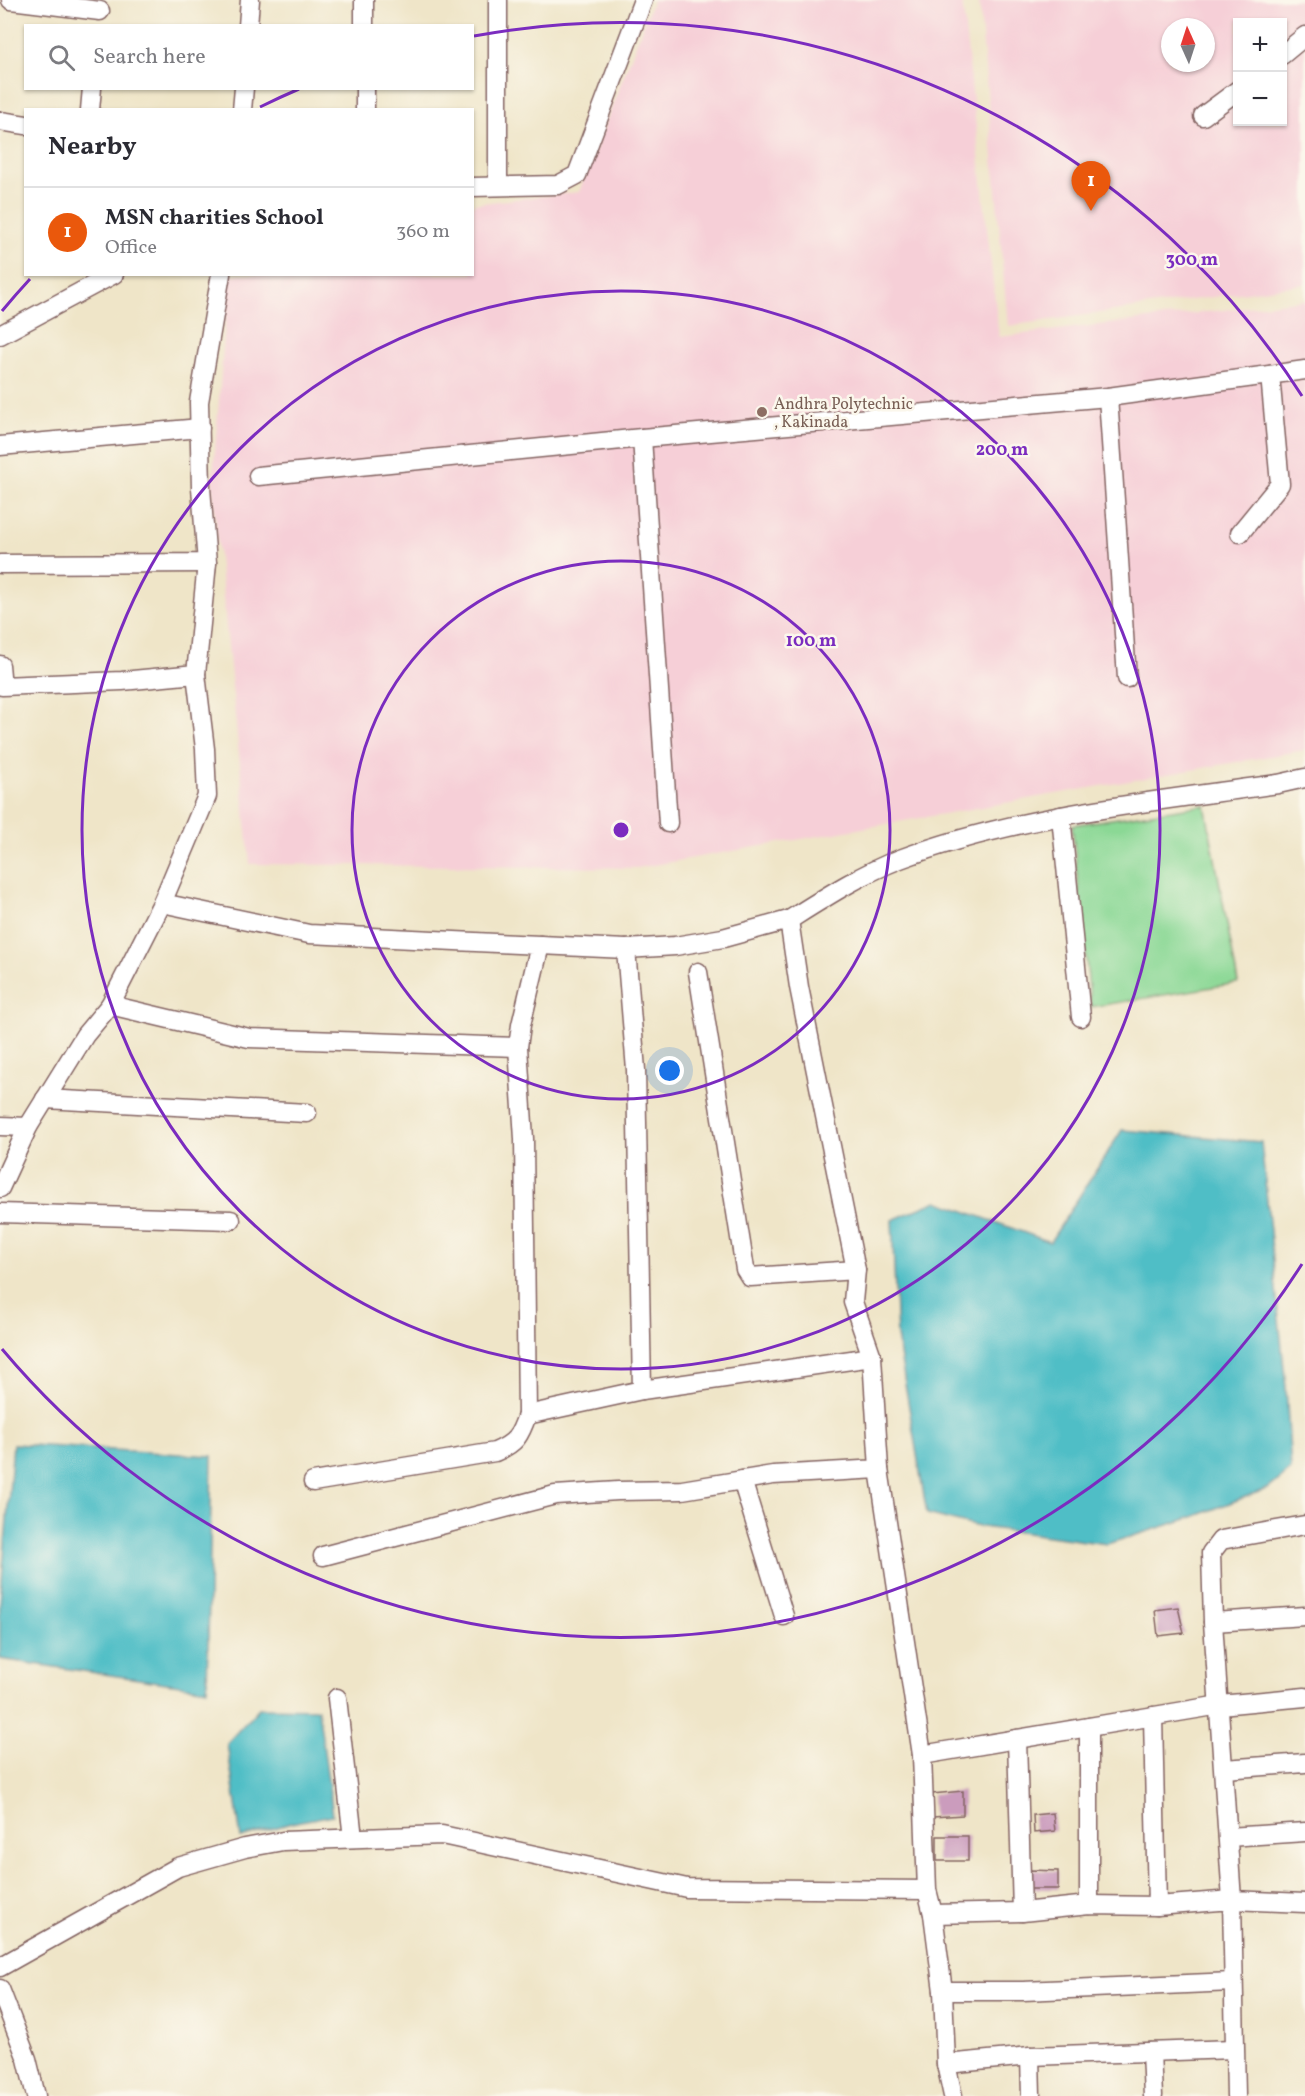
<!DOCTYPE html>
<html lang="en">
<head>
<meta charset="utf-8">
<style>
  :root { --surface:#fff; --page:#f7f7f7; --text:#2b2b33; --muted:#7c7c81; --line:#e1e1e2; --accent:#ea580c }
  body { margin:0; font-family:Vollkorn,serif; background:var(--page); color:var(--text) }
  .controls { position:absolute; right:18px; top:18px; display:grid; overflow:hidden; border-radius:0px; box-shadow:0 2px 4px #0004 }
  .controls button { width:54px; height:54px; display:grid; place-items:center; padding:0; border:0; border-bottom:2px solid var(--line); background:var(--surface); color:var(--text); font:30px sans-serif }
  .compass { position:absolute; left:1161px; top:18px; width:54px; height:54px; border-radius:50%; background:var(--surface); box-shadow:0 2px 4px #0004; rotate:357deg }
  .you { position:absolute; left:670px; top:1071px; width:21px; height:21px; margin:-15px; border:4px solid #fff; border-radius:50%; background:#1a73e8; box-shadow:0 0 0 9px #1a73e833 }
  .badge { display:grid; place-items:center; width:39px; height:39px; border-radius:50%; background:var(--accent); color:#fff; font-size:20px; font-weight:700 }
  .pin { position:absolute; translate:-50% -50px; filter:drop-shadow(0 2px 3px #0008) }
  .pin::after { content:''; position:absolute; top:32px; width:21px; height:18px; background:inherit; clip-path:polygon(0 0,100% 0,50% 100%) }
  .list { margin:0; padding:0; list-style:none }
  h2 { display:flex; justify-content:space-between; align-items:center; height:78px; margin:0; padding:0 24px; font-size:26px }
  h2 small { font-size:20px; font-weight:400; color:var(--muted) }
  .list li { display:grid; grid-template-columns:39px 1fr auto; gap:18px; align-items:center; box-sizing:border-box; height:90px; padding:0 24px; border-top:2px solid var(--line) }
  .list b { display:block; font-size:22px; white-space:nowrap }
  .list p { margin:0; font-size:20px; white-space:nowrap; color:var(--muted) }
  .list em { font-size:20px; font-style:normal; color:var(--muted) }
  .icon { flex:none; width:33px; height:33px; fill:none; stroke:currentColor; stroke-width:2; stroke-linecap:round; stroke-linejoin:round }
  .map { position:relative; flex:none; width:1305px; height:2096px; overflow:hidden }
  .search { position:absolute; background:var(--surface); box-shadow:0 2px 4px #0004; left:24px; top:24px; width:450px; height:66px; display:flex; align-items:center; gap:15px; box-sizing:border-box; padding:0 21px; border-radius:0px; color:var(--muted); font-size:22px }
  .panel { position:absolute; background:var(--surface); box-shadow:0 2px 4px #0004; left:24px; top:108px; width:450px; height:168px; border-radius:0px }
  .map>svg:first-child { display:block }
  .built { fill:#f6cfd7; fill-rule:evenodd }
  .green { fill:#8bd895; stroke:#6a7c60; stroke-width:1.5 }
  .water { fill:#50bec6; stroke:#4d6e78; stroke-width:1.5 }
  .building { fill:#cb9cbd }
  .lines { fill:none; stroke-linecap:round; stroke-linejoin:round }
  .minor-casing { stroke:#846462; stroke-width:21 }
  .minor { stroke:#fff; stroke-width:18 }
  .ring { fill:none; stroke:#7b2cbf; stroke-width:3 }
  .education-dot { fill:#8d6e63; stroke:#fbf7ec; stroke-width:2 }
  .labels { text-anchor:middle; stroke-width:5; stroke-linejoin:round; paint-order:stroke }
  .education-label { font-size:16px; fill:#785e54; stroke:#fbf7ec; text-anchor:start }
  .centre { fill:#7b2cbf; stroke:#fbf7ec; stroke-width:3 }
  .ring-label { font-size:18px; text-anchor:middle; font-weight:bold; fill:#7b2cbf; stroke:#fbf7ec; stroke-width:5; stroke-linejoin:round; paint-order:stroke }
</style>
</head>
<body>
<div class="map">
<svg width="1305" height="2096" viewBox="0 0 1305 2096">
  <rect width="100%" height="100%" fill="#fbf7ec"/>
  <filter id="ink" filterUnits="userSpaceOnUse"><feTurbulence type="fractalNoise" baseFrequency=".0167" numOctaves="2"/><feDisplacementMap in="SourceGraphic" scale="12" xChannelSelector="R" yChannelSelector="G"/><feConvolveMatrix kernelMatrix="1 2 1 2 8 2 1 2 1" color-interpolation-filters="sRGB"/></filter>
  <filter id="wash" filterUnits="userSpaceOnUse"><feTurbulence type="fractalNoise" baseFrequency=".008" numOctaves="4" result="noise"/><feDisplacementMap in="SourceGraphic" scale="24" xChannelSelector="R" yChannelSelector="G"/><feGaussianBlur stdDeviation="1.35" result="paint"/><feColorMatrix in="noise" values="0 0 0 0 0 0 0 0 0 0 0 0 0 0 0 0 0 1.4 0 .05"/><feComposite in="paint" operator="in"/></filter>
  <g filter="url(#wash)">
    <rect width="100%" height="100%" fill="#efe5c8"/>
    <g class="built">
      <path d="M653 0H962L999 337 1305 300V750L637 868 250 864 212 487 229 275 472 274 473 204 579 192Z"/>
      <path d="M979 0H1305V284L1008 326ZM1238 22H1282V122H1238ZM1170 27H1206V63H1170Z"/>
    </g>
    <path class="green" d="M1205 805 1238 983 1091 1007 1072 825Z"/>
    <g class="water">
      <path d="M1122 1130 1261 1142 1286 1388 1291 1470 1269 1488 1190 1518 1107 1544 975 1526 927 1514 897 1336 892 1220 937 1201 1050 1242Z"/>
      <path d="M13 1444 212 1456 207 1689 0 1659V1605Z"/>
      <path d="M259 1708 318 1709 333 1815 291 1823 241 1838 227 1743Z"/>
    </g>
    <g id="blocks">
      <g class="building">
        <path d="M1178 1607 1184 1633 1158 1636 1155 1610Z"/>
        <path d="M963 1791V1815L933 1817 932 1794Z"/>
        <path d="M1053 1813 1055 1831 1034 1833 1033 1815Z"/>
        <rect x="937" y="1836" width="31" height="25"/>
        <path d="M1030 1870 1058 1871V1889H1030Z"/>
      </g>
    </g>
  </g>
  <g filter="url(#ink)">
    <use href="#blocks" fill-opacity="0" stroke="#846462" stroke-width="1.5"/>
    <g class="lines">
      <defs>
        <g id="minor">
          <path d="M11 0 100 11"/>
          <path d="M364 0V26"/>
          <path d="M248 26 250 0"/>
          <path d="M1282 55 1305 36"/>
          <path d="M365 88V110"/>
          <path d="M90 110 92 88"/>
          <path d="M242 110 244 88"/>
          <path d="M1203 116 1238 90"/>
          <path d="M0 121 26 125"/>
          <path d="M498 186V0"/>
          <path d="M472 187 558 185 577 175 643 0"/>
          <path d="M0 335 114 274"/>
          <path d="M1108 397 1127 678"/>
          <path d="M642 438 668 823"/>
          <path d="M0 446 200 428"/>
          <path d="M258 476 642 438 1108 397 1305 370"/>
          <path d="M1240 533 1280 484 1270 375"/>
          <path d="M0 564 207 563 201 488 199 402 221 274"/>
          <path d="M0 665 2 686 122 681 196 674 207 563"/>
          <path d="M1061 816 1081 1017"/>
          <path d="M789 920C824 898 861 874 900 859 1021 814 1151 802 1278 784L1305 778"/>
          <path d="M698 972 745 1269 750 1277 856 1270"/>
          <path d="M110 1005 249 1038 518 1047 521 1025 540 945 309 934 162 903"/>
          <path d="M518 1047 524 1139 527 1415 642 1390 636 1070 626 949 540 945"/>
          <path d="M45 1099 307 1113"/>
          <path d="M0 1126 28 1127"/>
          <path d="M0 1188 28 1127 85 1035 110 1005 162 903 207 796 205 749 196 674"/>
          <path d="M0 1213 231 1220"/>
          <path d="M642 1390 872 1357"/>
          <path d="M879 1469 922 1755"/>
          <path d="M742 1480 784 1616"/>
          <path d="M313 1482 495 1452C516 1443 520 1436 527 1415"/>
          <path d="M1305 1525 1221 1540 1211 1553 1213 1622 1232 1900 1305 1903"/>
          <path d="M323 1556 555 1495 618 1491 682 1490 773 1475 879 1469 872 1357 853 1302 856 1270 799 987 789 920 723 938 675 946 626 949"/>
          <path d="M1213 1622 1305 1616"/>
          <path d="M337 1698 353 1838"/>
          <path d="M1153 1716 1157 1906"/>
          <path d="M1017 1739 1022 1912"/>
          <path d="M1224 1769 1305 1763"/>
          <path d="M1228 1837 1305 1832"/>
          <path d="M1089 1905V1727"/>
          <path d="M933 1914 1022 1912 1089 1905 1157 1906 1232 1900 1236 2096"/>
          <path d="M0 1967 178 1867 245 1848 283 1841 442 1835 687 1888 927 1890"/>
          <path d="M0 1989 27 2059 36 2096"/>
          <path d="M943 1991H1023L1233 1982"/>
          <path d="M1234 2049 1030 2056 946 2064 943 1991 933 1914 927 1890 922 1755 1220 1705 1305 1697"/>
          <path d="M1151 2052 1153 2096"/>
          <path d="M1030 2056 1031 2096"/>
          <path d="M946 2064 953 2096"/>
        </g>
      </defs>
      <use href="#minor" class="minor-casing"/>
      <use href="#minor" class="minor"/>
    </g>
  </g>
  <g class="ring">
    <circle cx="621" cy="830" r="269"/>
    <circle cx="621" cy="830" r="539"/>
    <path d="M1302 1264A808 808 0 0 1 2 1349M2 311A808 808 0 0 1 30 279M260 107A808 808 0 0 1 299 89M474 36A808 808 0 0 1 1302 396"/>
  </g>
  <circle class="education-dot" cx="762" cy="412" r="6"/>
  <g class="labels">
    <g class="education-label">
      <text x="774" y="409">Andhra Polytechnic<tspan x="774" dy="18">, Kakinada</tspan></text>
    </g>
  </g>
  <circle cx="621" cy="830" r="9" class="centre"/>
  <g class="ring-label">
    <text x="1192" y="265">300 m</text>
    <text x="1002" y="455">200 m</text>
    <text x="811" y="646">100 m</text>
  </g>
</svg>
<div class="controls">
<button>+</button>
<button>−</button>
</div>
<svg class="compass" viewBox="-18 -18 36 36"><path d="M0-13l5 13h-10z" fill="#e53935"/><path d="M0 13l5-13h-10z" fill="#7c7c81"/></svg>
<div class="you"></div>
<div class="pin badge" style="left:1091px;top:211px">1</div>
<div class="search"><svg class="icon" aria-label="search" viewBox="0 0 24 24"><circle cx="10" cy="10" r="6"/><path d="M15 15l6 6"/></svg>Search here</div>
<section class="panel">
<h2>Nearby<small></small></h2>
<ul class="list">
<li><span class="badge">1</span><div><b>MSN charities School</b><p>Office</p></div><em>360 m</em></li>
</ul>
</section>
</div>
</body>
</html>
